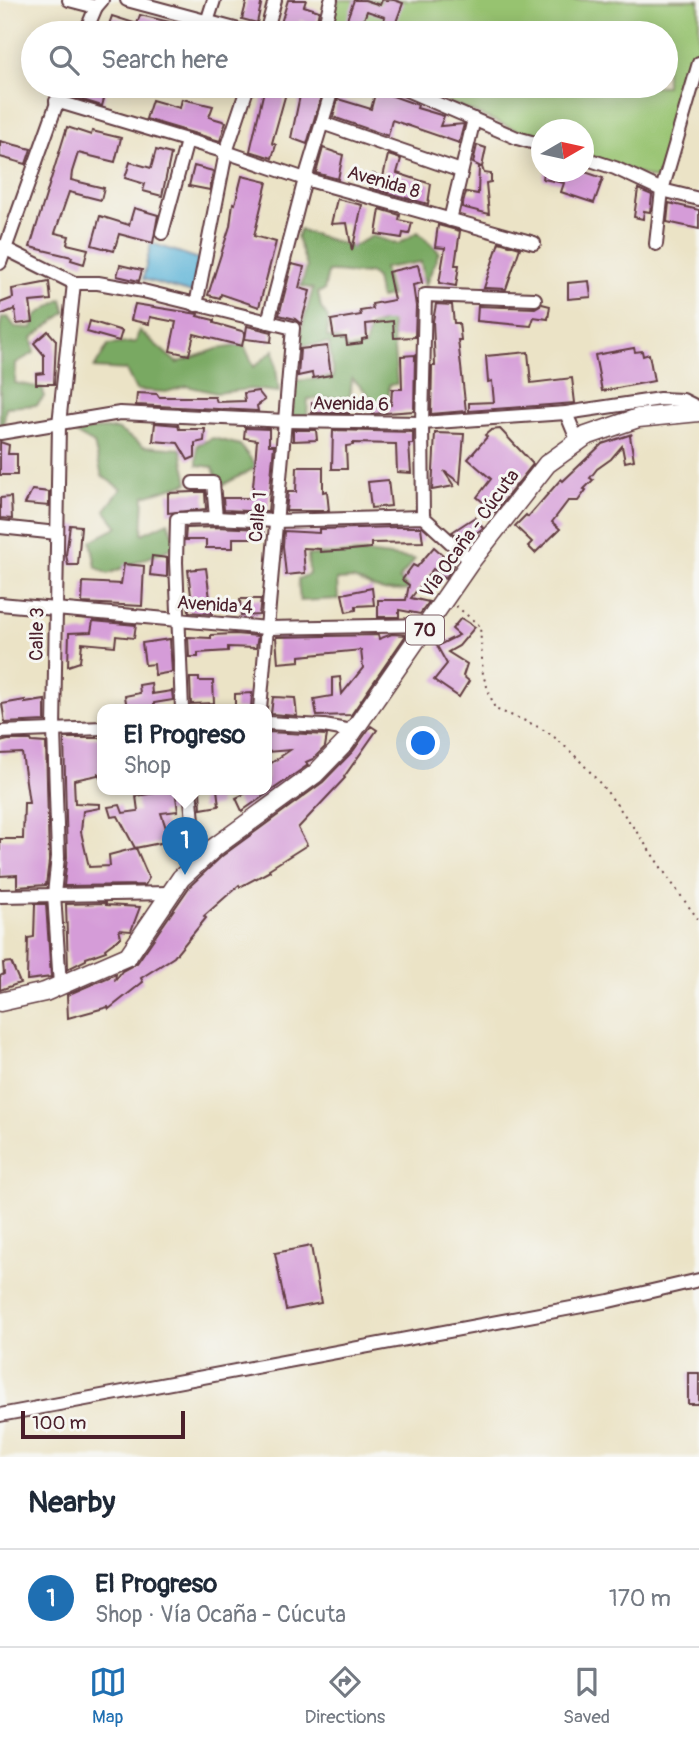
<!DOCTYPE html>
<html lang="en">
<head>
<meta charset="utf-8">
<style>
  :root { --surface:#fff; --page:#f2f2f3; --text:#1f2937; --muted:#747a83; --line:#e0e1e3; --accent:#1f6fb2 }
  body { margin:0; font-family:Pangolin,sans-serif; background:var(--page); color:var(--text) }
  .compass { position:absolute; left:531px; top:119px; width:63px; height:63px; border-radius:50%; background:var(--surface); box-shadow:0 4px 18px #0003; rotate:81deg }
  .scale { position:absolute; left:21px; bottom:18px; width:164px; box-sizing:border-box; padding-left:7px; border:4px solid #4a1f2b; border-top:0; font-size:19px; line-height:24px; white-space:nowrap; color:#4a1f2b; -webkit-text-stroke:5px #f6f6f2; paint-order:stroke }
  .you { position:absolute; left:424px; top:744px; width:24px; height:24px; margin:-18px; border:5px solid #fff; border-radius:50%; background:#1a73e8; box-shadow:0 0 0 10px #1a73e833 }
  .badge { display:grid; place-items:center; width:46px; height:46px; border-radius:50%; background:var(--accent); color:#fff; font-size:23px; font-weight:700 }
  .pin { position:absolute; translate:-50% -58px; filter:drop-shadow(0 2px 4px #0008) }
  .pin::after { content:''; position:absolute; top:37px; width:24px; height:21px; background:inherit; clip-path:polygon(0 0,100% 0,50% 100%) }
  .popup { position:absolute; left:97px; top:704px; width:175px; height:91px; box-sizing:border-box; display:grid; place-content:center; border-radius:14px; background:var(--surface); filter:drop-shadow(0 2px 5px #0005); font-size:23px; white-space:nowrap; color:var(--muted) }
  .popup b { font-size:26px; color:var(--text) }
  .popup::after { content:''; position:absolute; left:50%; top:100%; margin-left:-14px; border:14px solid transparent; border-top-color:var(--surface) }
  .list { margin:0; padding:0; list-style:none }
  h2 { display:flex; justify-content:space-between; align-items:center; height:91px; margin:0; padding:0 28px; font-size:30px }
  h2 small { font-size:23px; font-weight:400; color:var(--muted) }
  .list li { display:grid; grid-template-columns:46px 1fr auto; gap:21px; align-items:center; box-sizing:border-box; height:98px; padding:0 28px; border-top:2px solid var(--line) }
  .list b { display:block; font-size:26px; white-space:nowrap }
  .list p { margin:0; font-size:23px; white-space:nowrap; color:var(--muted) }
  .list em { font-size:23px; font-style:normal; color:var(--muted) }
  .icon { flex:none; width:38px; height:38px; fill:none; stroke:currentColor; stroke-width:2; stroke-linecap:round; stroke-linejoin:round }
  .map { position:relative; flex:none; width:699px; height:1457px; overflow:hidden }
  .search { position:absolute; background:var(--surface); box-shadow:0 4px 18px #0003; left:21px; right:21px; top:21px; height:77px; display:flex; align-items:center; gap:18px; box-sizing:border-box; padding:0 24px; border-radius:38px; color:var(--muted); font-size:26px }
  .sheet { height:189px; background:var(--surface) }
  nav { display:flex; justify-content:space-around; align-items:center; box-sizing:border-box; height:98px; border-top:2px solid var(--line); background:var(--surface); font-size:19px; color:var(--muted) }
  nav a { display:grid; justify-items:center; gap:4px }
  nav .on { color:var(--accent) }
  .map>svg:first-child { display:block }
  .green { fill:#97c370; stroke:#70714e; stroke-width:2 }
  .forest { fill:#79a962; stroke:#626446; stroke-width:2 }
  .water { fill:#5ab2d7; stroke:#526881; stroke-width:2 }
  .building { fill:#d59cd8 }
  .lines { fill:none; stroke-linecap:round; stroke-linejoin:round }
  .minor-casing { stroke:#623c42; stroke-width:16 }
  .primary-casing { stroke:#623c42; stroke-width:21 }
  .path { stroke:#623c42; stroke-width:2; stroke-dasharray:2 5; stroke-linecap:butt }
  .minor { stroke:#fff; stroke-width:12 }
  .primary { stroke:#fff; stroke-width:18 }
  .labels { text-anchor:middle; stroke-width:6; stroke-linejoin:round; paint-order:stroke }
  .shield { fill:#f6f6f2; stroke:#7e6067; stroke-width:2 }
  .shield-label { font-size:18px; font-weight:bold; fill:#4a1f2b }
  .street-label { font-size:19px; fill:#4a1f2b; stroke:#f6f6f2 }
</style>
</head>
<body>
<div class="map">
<svg width="699" height="1457" viewBox="0 0 699 1457">
  <rect width="100%" height="100%" fill="#f6f6f2"/>
  <filter id="ink" filterUnits="userSpaceOnUse"><feTurbulence type="fractalNoise" baseFrequency=".0143" numOctaves="2"/><feDisplacementMap in="SourceGraphic" scale="14" xChannelSelector="R" yChannelSelector="G"/><feConvolveMatrix kernelMatrix="1 2 1 2 8 2 1 2 1" color-interpolation-filters="sRGB"/></filter>
  <filter id="wash" filterUnits="userSpaceOnUse"><feTurbulence type="fractalNoise" baseFrequency=".00686" numOctaves="4" result="noise"/><feDisplacementMap in="SourceGraphic" scale="28" xChannelSelector="R" yChannelSelector="G"/><feGaussianBlur stdDeviation="1.57" result="paint"/><feColorMatrix in="noise" values="0 0 0 0 0 0 0 0 0 0 0 0 0 0 0 0 0 1.4 0 .05"/><feComposite in="paint" operator="in"/></filter>
  <g filter="url(#wash)">
    <rect width="100%" height="100%" fill="#ebe3c6"/>
    <path class="green" d="M338 0H699V46L657 180 584 154V130H542L541 140 410 86H666V33H329Z"/>
    <g class="forest">
      <path d="M300 230 352 247 372 236 398 244 418 232 439 252 425 287 421 262 384 268 391 296 380 298 376 279 370 273C353 276 344 271 328 272L324 291 318 292 321 308 328 318 327 337 342 341 347 349 365 346 370 328 391 317 397 384 389 385V400L376 402 352 378 350 397 308 399 307 417 292 416 295 381 334 377 329 343 307 345 298 342 313 289 301 286 307 267 297 237Z"/>
      <path d="M62 299 66 312 32 338 34 353 16 363 15 383 43 388 44 397 37 405 6 407 3 427 0 428V327L2 318 8 317 15 327 32 328 37 315Z"/>
      <path d="M139 330 177 363 217 349 244 345 254 367 274 350 279 392 251 389 216 393 187 386 166 392 136 390 126 370 94 368 108 345 136 342Z"/>
      <path d="M117 429 144 446 181 449 188 483 144 496 142 534 168 522 177 546 108 574 96 567 91 541 118 527 105 510 121 489 102 476 94 444 69 430Z"/>
      <path d="M213 438 240 445 257 467 219 487 213 467 197 465V445Z"/>
      <path d="M366 553 415 559 399 579 410 590 383 591 353 579 337 580 338 599 300 601 298 579 309 574 308 555Z"/>
    </g>
    <path class="water" d="M151 243 199 259 192 293 143 279Z"/>
    <g id="blocks">
      <g class="building">
        <path d="M247 0H262L257 23 242 19Z"/>
        <path d="M288 0H306L304 6 319 11 316 25 300 20 296 33H278Z"/>
        <path d="M354 0H365L380 5 382 0H394L403 3 395 25 398 26 395 33H379L385 17 367 11 359 33H342Z"/>
        <path d="M140 15 178 24 176 33H106L112 16 137 24Z"/>
        <path d="M73 86 107 88 102 106 70 96Z"/>
        <path d="M265 86H288L272 143 276 145 272 158 250 151Z"/>
        <path d="M302 86H324L307 144 291 138Z"/>
        <path d="M376 90 418 105 417 108 444 116 440 126 464 124 459 143 392 120 388 136 333 117 338 99 371 109Z"/>
        <path d="M182 99 213 106 209 117 226 122 220 141 146 119 152 100 180 108Z"/>
        <path d="M67 127 91 135 92 131 121 138 115 162 78 153 72 172 71 180 104 188 101 200 69 192 55 233 69 236 67 244 88 249 84 264 71 260 72 257 30 247Z"/>
        <path d="M0 141 31 149 26 164 0 157Z"/>
        <path d="M477 145 486 148 482 167 484 173 491 174V182L486 183 489 214 462 207 466 192 478 194 479 167H481L473 163Z"/>
        <path d="M323 148 343 155 338 179 316 173Z"/>
        <path d="M156 150 171 154 162 196 143 191 145 184 125 178 130 162 151 168Z"/>
        <path d="M388 155 401 159 397 173 431 184 428 204 370 188 373 174 383 177Z"/>
        <path d="M194 166 213 171 210 190 189 186Z"/>
        <path d="M544 172H585L603 178 594 203 561 192 564 183 543 179Z"/>
        <path d="M242 176 267 182 254 236 276 242 259 307 221 294 220 298 208 295 230 226 233 203 235 204Z"/>
        <path d="M638 189 652 195 650 212 644 211 643 219 634 217Z"/>
        <path d="M337 199 362 205 352 251 347 223 331 224Z"/>
        <path d="M669 203 699 210V229L667 222Z"/>
        <path d="M134 208 158 215 153 243 119 234 114 251 92 245 100 216 129 225Z"/>
        <path d="M380 209 400 215 399 220 412 223 409 234 403 233 402 238 376 234Z"/>
        <path d="M438 225 460 231 455 265H459L456 286 439 283 445 248 435 247Z"/>
        <path d="M499 242 520 248 506 289 486 288H484Z"/>
        <path d="M292 264 304 267 299 288 310 291 301 324 295 319 279 315Z"/>
        <path d="M120 265 142 270 139 281 117 276Z"/>
        <path d="M418 265 422 283 413 285 416 306 415 337 394 338 393 321 366 324 367 338 362 339V343L347 345 346 337 334 338 331 320 361 315 360 311 373 309 372 304 394 300 388 272Z"/>
        <path d="M589 281 591 297 568 299V283Z"/>
        <path d="M49 282 51 300 30 302 33 322 17 324 15 309 0 315V303L13 298 12 289Z"/>
        <path d="M135 304 198 314 197 316 214 320V323L245 332 242 346 194 334 189 355 170 351 176 322 150 317 149 324 131 320Z"/>
        <path d="M436 304 452 305 454 323H459L461 340H458L466 411 431 414 432 366H435L433 321Z"/>
        <path d="M542 304 550 306 548 319 534 317 531 326 477 321 478 306 535 308Z"/>
        <path d="M90 321 122 331 119 341 87 332Z"/>
        <path d="M247 326 272 332 271 342 245 339Z"/>
        <path d="M48 331 56 340 54 384H36V374L44 373V355L34 343Z"/>
        <path d="M327 346 331 375 313 378 312 373 298 376 300 349Z"/>
        <path d="M634 348 635 352 642 351 643 356 649 354 654 381 602 391 595 355Z"/>
        <path d="M528 352 531 383 572 378 575 403 469 411V403L494 402 492 381 488 382 486 356Z"/>
        <path d="M415 355 414 411 372 414 371 408 391 405 392 389H402L401 356Z"/>
        <path d="M258 391 265 400 257 406 258 411 136 405 137 393 157 394 159 397H215L217 402 245 401 244 393Z"/>
        <path d="M348 401 349 413H312V403Z"/>
        <path d="M155 423 178 425 179 429H205L204 441 195 443V457L188 460 178 443 153 441Z"/>
        <path d="M245 428 269 429V445H274L268 512 224 510 223 498H252L257 440 244 438Z"/>
        <path d="M500 429 533 464 495 512 477 497 491 479 468 459 487 437 485 435 491 430Z"/>
        <path d="M293 430H316L317 440 293 441Z"/>
        <path d="M333 430 413 432V444H409L411 473 397 472 396 444 353 443V445L346 446 347 469H332Z"/>
        <path d="M435 433 464 434 460 483 444 471 454 486 432 490Z"/>
        <path d="M632 434 630 436 634 460 625 462 622 446 611 459 597 469 590 478 593 480 584 489 586 490 578 501H568L552 522 560 529 535 553 528 546 532 542 515 526 526 515 528 517 561 479 563 481 602 444Z"/>
        <path d="M0 442 9 445 8 454H17V475H0Z"/>
        <path d="M297 467H323V492L327 491 329 511H286L288 492H296Z"/>
        <path d="M388 480 391 506 371 508 368 482Z"/>
        <path d="M32 490 49 492V506L25 504Z"/>
        <path d="M194 492H205L206 509 168 513V493Z"/>
        <path d="M11 497 12 519 0 518V498Z"/>
        <path d="M475 517 483 528 464 542 452 532Z"/>
        <path d="M70 525 81 526 78 565H68L66 555Z"/>
        <path d="M216 527 263 529 264 538H233V548H206V540H185L186 528Z"/>
        <path d="M398 527H421L423 542 371 543V548L351 550 320 552V549L303 548 305 573 286 575 283 546 284 531 319 533V529Z"/>
        <path d="M434 547 454 565 445 579 433 569 411 598 429 602 420 614 399 610V617H378V600H406L409 585 402 580 413 565 417 567Z"/>
        <path d="M152 556 167 558V577L150 575Z"/>
        <path d="M124 564 144 566 142 606 82 603 83 582 121 584Z"/>
        <path d="M206 568 212 614 189 612 187 595H191L188 570Z"/>
        <path d="M372 588 374 605 356 606V610L346 612 342 594Z"/>
        <path d="M240 599H261L259 615 241 616Z"/>
        <path d="M461 618 475 627 459 646 448 652 467 664 463 676 469 681 459 697 434 680 447 664 437 646 459 635 452 629Z"/>
        <path d="M93 621 136 625 134 638 116 636 115 646 82 643 80 662 68 666 69 633 91 632Z"/>
        <path d="M235 634 258 636 256 648 228 647V651L198 653V657H189L188 637 211 638V635Z"/>
        <path d="M392 634 406 635 351 715 317 716 314 699 332 696V678L340 677 342 694 363 668 361 650 300 656V661L278 663 276 637 378 635 379 639Z"/>
        <path d="M170 639 172 672 155 675 154 664 145 665 142 643Z"/>
        <path d="M190 678H199V681H213L214 703 191 704Z"/>
        <path d="M151 683 152 694 172 691 173 700 154 703V709H127L125 696 140 693 139 685Z"/>
        <path d="M252 693 251 709H235V694Z"/>
        <path d="M273 697 295 698 297 716 271 714Z"/>
        <path d="M25 700V703L45 700V721L5 723 2 704Z"/>
        <path d="M371 726 377 730 344 777 345 778 298 828 307 845 269 869 270 871 240 887 239 885 204 916 206 918 174 957 141 978 143 982 109 1009 108 1007 68 1018 67 995 116 974 115 981 122 971 137 963 190 886 222 856 323 782 353 751Z"/>
        <path d="M267 732 327 735 325 747 313 759 306 762 308 765 242 811 236 798 254 789H267V766L290 750 267 752Z"/>
        <path d="M64 738H103V778H100L98 772V775L74 780 75 803 100 804V808L83 811 81 832 89 867 110 866 109 855 136 848 149 878 145 885 64 886 67 857Z"/>
        <path d="M8 740H31L32 742 46 743 49 861 46 885 17 887V875L0 876V839H23L24 803H29L22 753 0 754V742Z"/>
        <path d="M155 789H175L178 811 161 813 168 834 184 831 186 845 175 850 168 835 170 841 135 848 118 816 111 817 108 807 120 805 123 813 138 811 136 796 156 793Z"/>
        <path d="M200 789H217L219 806 201 809Z"/>
        <path d="M106 903V905L140 907 131 931 119 930 121 937 105 949 106 951 86 958V960L68 969 66 904Z"/>
        <path d="M35 904H46L51 977 27 980 28 938 34 937Z"/>
        <path d="M11 962 20 983 0 990V976L4 974 3 963Z"/>
        <path d="M311 1246 321 1303 286 1310 275 1253Z"/>
        <rect x="688" y="1373" width="11" height="31"/>
      </g>
    </g>
  </g>
  <g filter="url(#ink)">
    <use href="#blocks" fill-opacity="0" stroke="#623c42" stroke-width="2"/>
    <g class="lines">
      <defs>
        <g id="minor">
          <path d="M69 0 96 7"/>
          <path d="M127 0 250 33"/>
          <path d="M207 22 214 0"/>
          <path d="M85 33 96 7 102 0"/>
          <path d="M266 33 275 0"/>
          <path d="M323 33 331 0"/>
          <path d="M397 86 517 138 542 145"/>
          <path d="M56 101 226 152 305 179 534 243"/>
          <path d="M322 123 461 171"/>
          <path d="M584 158 615 168 662 190 699 199"/>
          <path d="M450 220 474 119"/>
          <path d="M162 233 187 141"/>
          <path d="M656 244 662 190 699 63"/>
          <path d="M0 246 74 283H98L143 291 293 328 260 709"/>
          <path d="M0 263 63 86"/>
          <path d="M196 305 226 152 248 86"/>
          <path d="M268 322 305 179 333 86"/>
          <path d="M566 413 578 442"/>
          <path d="M0 433 120 413 286 421 422 423 566 413 660 399 683 400 699 408"/>
          <path d="M193 483H213L216 518"/>
          <path d="M423 517 422 423 425 295 535 299"/>
          <path d="M0 527 57 533"/>
          <path d="M0 604 267 628 429 625"/>
          <path d="M182 709 176 562 177 519 216 518 276 521 423 517 471 561"/>
          <path d="M267 723 324 726 352 731"/>
          <path d="M0 732 103 728"/>
          <path d="M190 789 197 863"/>
          <path d="M0 896 170 893"/>
          <path d="M60 985 54 894 58 857 54 730 59 424 74 283"/>
          <path d="M0 1415 609 1301 699 1280"/>
        </g>
        <path id="primary" d="M0 1002 45 992 128 956 181 878 215 847 315 774 345 743 471 561 547 464 586 436 638 418 699 412"/>
      </defs>
      <use href="#minor" class="minor-casing"/>
      <use href="#primary" class="primary-casing"/>
      <path class="path" d="M456 606 480 626 483 675 495 709C515 717 537 724 554 737 613 785 652 860 699 920"/>
      <use href="#minor" class="minor"/>
      <use href="#primary" class="primary"/>
    </g>
  </g>
  <g class="labels">
    <rect class="shield" x="406" y="615.5" width="38" height="29" rx="5"/>
    <g class="shield-label">
      <text x="425" y="636">70</text>
    </g>
    <g class="street-label">
      <text transform="translate(384 181) rotate(16)" y="7">Avenida 8</text>
      <text transform="translate(351 403) rotate(1)" y="7">Avenida 6</text>
      <text transform="translate(257 517) rotate(-85)" y="7">Calle 1</text>
      <text transform="translate(469 533) rotate(-54)" y="7">Vía Ocaña - Cúcuta</text>
      <text transform="translate(215 604) rotate(4)" y="7">Avenida 4</text>
      <text transform="translate(36 634) rotate(-89)" y="7">Calle 3</text>
    </g>
  </g>
</svg>
<svg class="compass" viewBox="-18 -18 36 36"><path d="M0-13l5 13h-10z" fill="#e53935"/><path d="M0 13l5-13h-10z" fill="#747a83"/></svg>
<div class="scale">100 m</div>
<div class="you"></div>
<div class="pin badge" style="left:185px;top:875px">1</div>
<div class="popup"><b>El Progreso</b>Shop</div>
<div class="search"><svg class="icon" aria-label="search" viewBox="0 0 24 24"><circle cx="10" cy="10" r="6"/><path d="M15 15l6 6"/></svg>Search here</div>
</div>
<section class="sheet">
<h2>Nearby<small></small></h2>
<ul class="list">
<li><span class="badge">1</span><div><b>El Progreso</b><p>Shop · Vía Ocaña - Cúcuta</p></div><em>170 m</em></li>
</ul>
</section>
<nav>
<a class="on"><svg class="icon" aria-label="map" viewBox="0 0 24 24"><path d="M3 6l6-2 6 2 6-2v14l-6 2-6-2-6 2zM9 4v14M15 6v14"/></svg>Map</a>
<a><svg class="icon" aria-label="directions" viewBox="0 0 24 24"><path d="M12 3l9 9-9 9-9-9zM9 14v-3h6M13 9l2 2-2 2"/></svg>Directions</a>
<a><svg class="icon" aria-label="saved" viewBox="0 0 24 24"><path d="M7 4h10v16l-5-4-5 4z"/></svg>Saved</a>
</nav>
</body>
</html>
